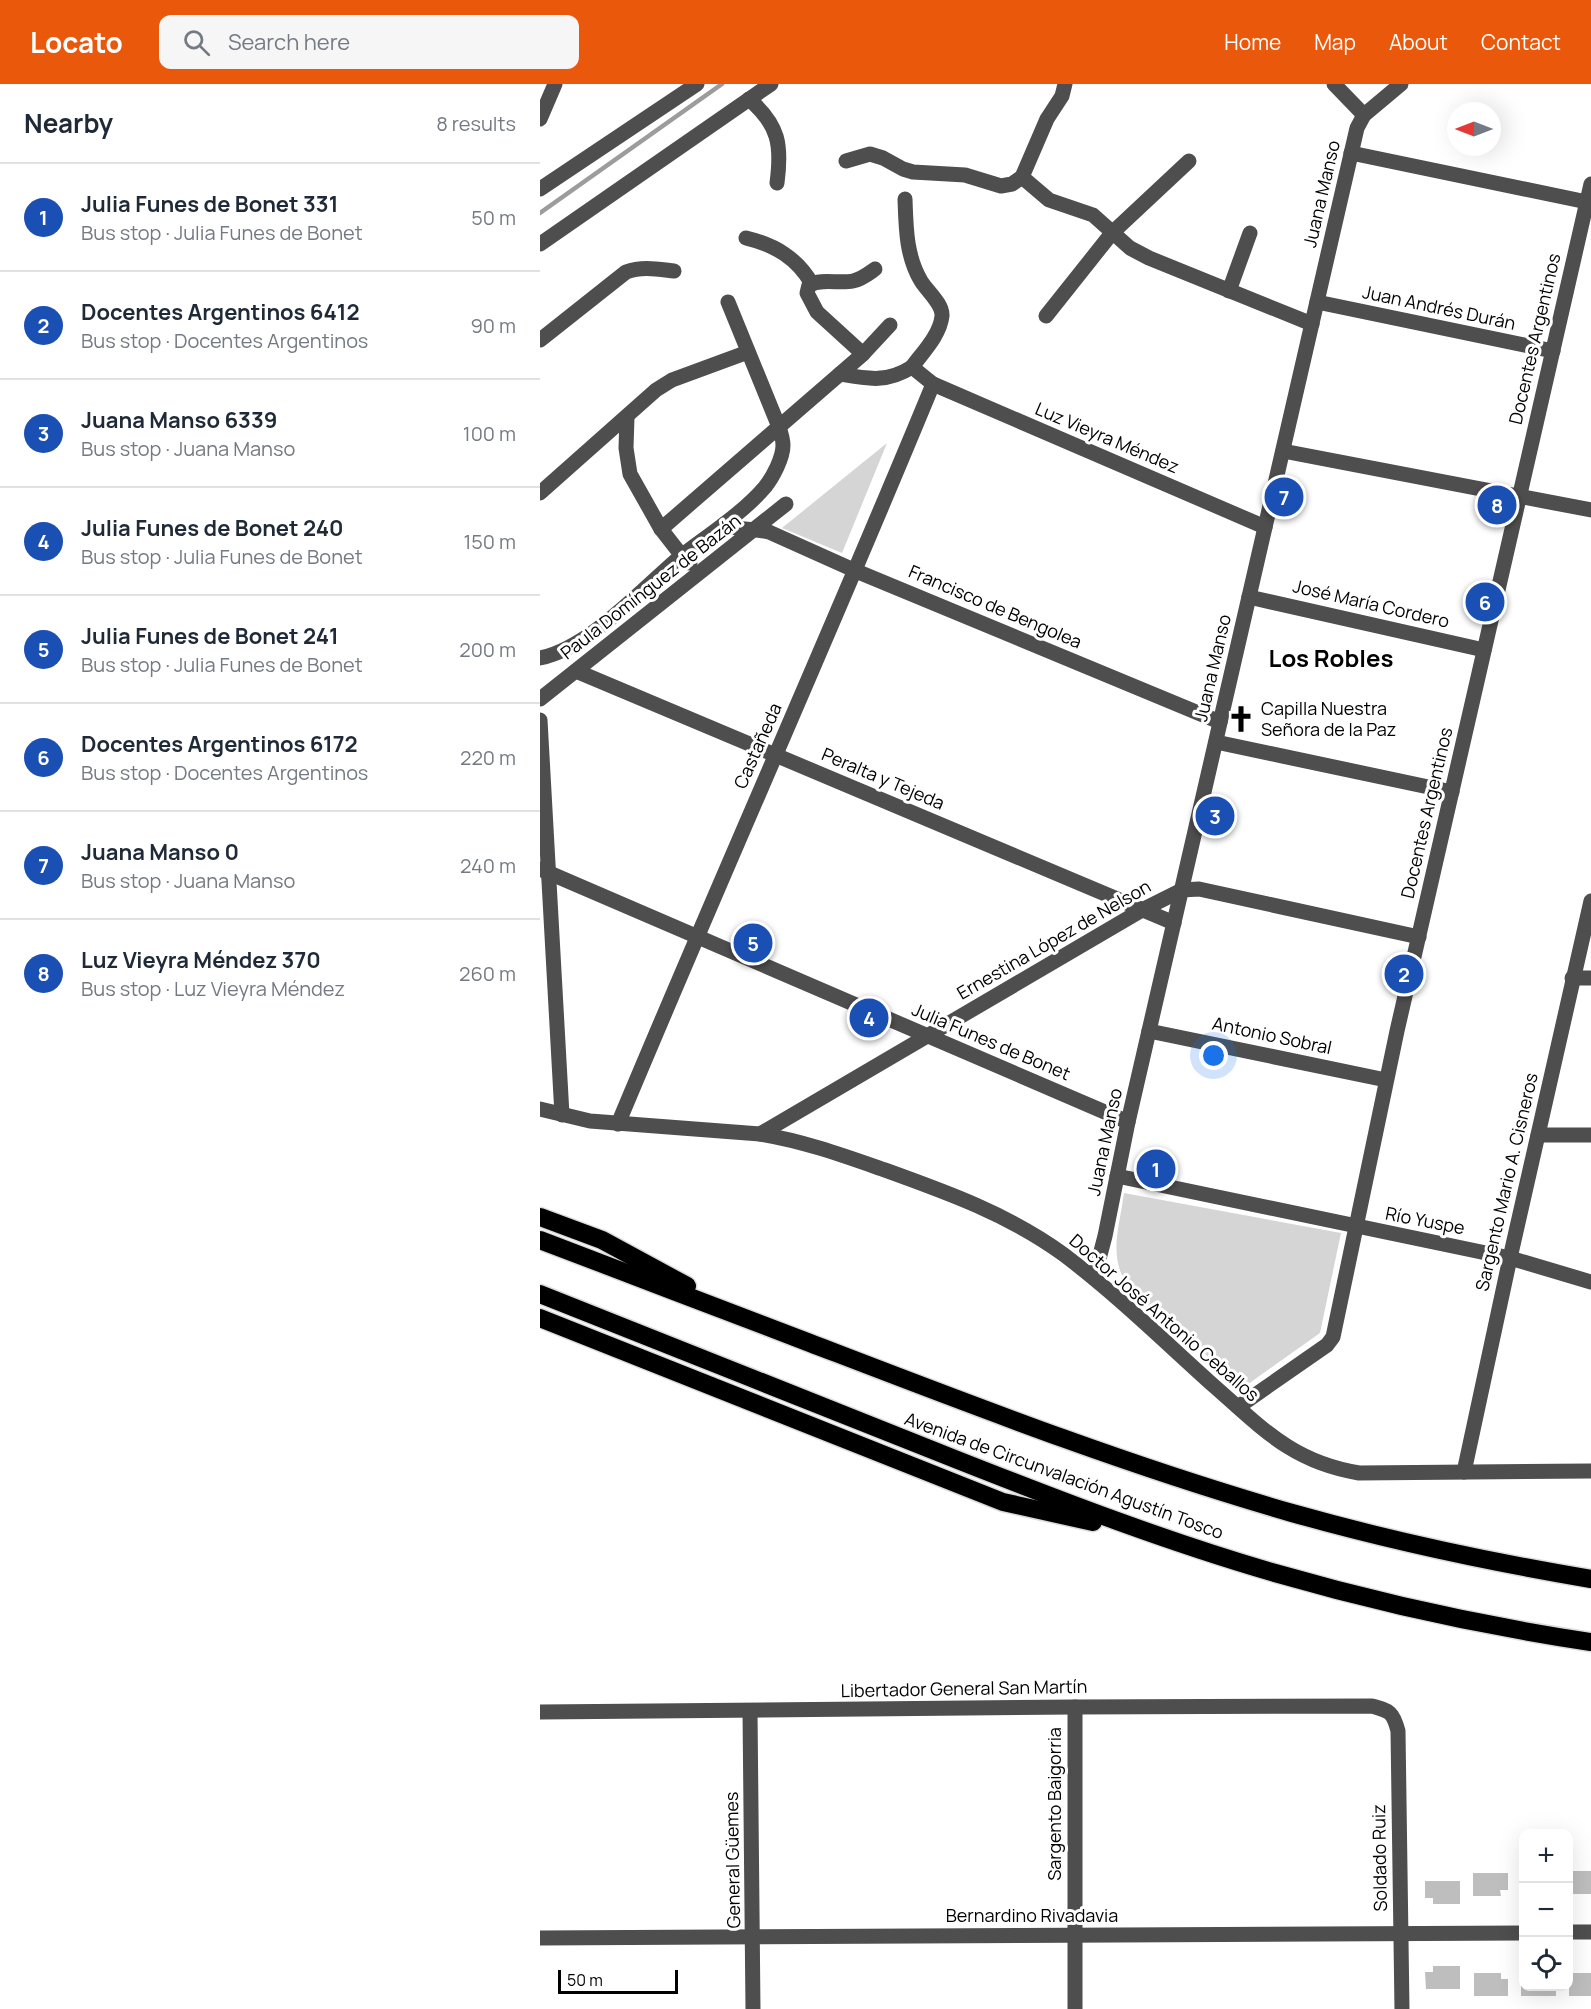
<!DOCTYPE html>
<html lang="en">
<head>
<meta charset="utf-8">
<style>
  :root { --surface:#fff; --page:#f6f6f7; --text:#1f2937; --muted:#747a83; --line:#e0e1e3; --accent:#ea580c }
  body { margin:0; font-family:Manrope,sans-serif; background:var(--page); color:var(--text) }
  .controls { position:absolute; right:18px; bottom:18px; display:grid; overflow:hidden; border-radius:12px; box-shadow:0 6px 24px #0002 }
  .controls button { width:54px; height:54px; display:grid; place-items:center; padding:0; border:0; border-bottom:2px solid var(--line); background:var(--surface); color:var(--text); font:30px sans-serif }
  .compass { position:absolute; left:907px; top:18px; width:54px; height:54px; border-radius:50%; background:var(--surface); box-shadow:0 6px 24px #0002; rotate:270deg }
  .scale { position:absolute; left:18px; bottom:15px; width:120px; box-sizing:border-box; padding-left:6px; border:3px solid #000; border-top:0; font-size:16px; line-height:21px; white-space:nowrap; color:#000; -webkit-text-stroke:4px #fff; paint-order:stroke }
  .you { position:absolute; left:674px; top:972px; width:21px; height:21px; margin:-15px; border:4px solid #fff; border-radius:50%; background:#1a73e8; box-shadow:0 0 0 9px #1a73e833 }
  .badge { display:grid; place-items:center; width:39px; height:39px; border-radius:50%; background:var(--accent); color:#fff; font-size:20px; font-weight:700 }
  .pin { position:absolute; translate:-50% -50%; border:3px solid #fff; box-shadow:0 2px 6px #0006 }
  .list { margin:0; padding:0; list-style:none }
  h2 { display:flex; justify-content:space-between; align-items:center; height:78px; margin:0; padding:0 24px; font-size:26px }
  h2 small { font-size:20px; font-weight:400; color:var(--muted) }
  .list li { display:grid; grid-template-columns:39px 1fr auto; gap:18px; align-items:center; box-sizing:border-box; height:108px; padding:0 24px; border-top:2px solid var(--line) }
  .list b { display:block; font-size:22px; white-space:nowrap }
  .list p { margin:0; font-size:20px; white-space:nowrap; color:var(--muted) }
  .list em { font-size:20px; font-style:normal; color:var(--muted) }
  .icon { flex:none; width:33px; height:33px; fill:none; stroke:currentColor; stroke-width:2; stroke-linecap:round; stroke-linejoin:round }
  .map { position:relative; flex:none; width:1051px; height:1925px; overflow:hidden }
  header { display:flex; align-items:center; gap:36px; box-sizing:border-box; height:84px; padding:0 30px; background:var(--accent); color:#fff }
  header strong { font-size:28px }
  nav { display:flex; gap:33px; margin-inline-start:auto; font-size:21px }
  .search { width:420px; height:54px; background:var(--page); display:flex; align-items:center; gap:15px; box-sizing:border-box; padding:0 21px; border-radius:12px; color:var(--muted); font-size:22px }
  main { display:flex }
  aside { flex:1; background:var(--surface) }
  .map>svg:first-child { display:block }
  .green { fill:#d5d5d5 }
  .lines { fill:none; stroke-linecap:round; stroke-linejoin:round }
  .stream { stroke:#9c9c9c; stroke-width:4.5 }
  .building { fill:#bebebe }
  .highway-casing { stroke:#dbdbdb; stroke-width:21 }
  .minor { stroke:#4e4e4e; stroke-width:15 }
  .highway { stroke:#000; stroke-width:18 }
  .labels { text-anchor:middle; stroke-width:6; stroke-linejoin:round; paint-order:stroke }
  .street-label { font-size:18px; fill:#000; stroke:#fff }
  .poi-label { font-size:18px; fill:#000; stroke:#fff; text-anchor:start }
  .district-label { font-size:24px; font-weight:bold; fill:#000; stroke:#fff }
</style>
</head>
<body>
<header>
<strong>Locato</strong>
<div class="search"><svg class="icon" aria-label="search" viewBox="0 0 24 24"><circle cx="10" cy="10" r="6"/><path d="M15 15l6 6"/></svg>Search here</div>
<nav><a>Home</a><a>Map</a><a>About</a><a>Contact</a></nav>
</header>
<main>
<aside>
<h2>Nearby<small>8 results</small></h2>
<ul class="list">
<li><span class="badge" style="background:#1a4fb4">1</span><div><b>Julia Funes de Bonet 331</b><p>Bus stop · Julia Funes de Bonet</p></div><em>50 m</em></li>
<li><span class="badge" style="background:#1a4fb4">2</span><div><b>Docentes Argentinos 6412</b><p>Bus stop · Docentes Argentinos</p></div><em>90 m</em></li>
<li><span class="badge" style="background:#1a4fb4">3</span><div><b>Juana Manso 6339</b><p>Bus stop · Juana Manso</p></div><em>100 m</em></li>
<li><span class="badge" style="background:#1a4fb4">4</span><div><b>Julia Funes de Bonet 240</b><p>Bus stop · Julia Funes de Bonet</p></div><em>150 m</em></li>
<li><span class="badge" style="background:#1a4fb4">5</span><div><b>Julia Funes de Bonet 241</b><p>Bus stop · Julia Funes de Bonet</p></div><em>200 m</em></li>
<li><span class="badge" style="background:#1a4fb4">6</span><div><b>Docentes Argentinos 6172</b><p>Bus stop · Docentes Argentinos</p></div><em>220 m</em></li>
<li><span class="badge" style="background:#1a4fb4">7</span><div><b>Juana Manso 0</b><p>Bus stop · Juana Manso</p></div><em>240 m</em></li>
<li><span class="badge" style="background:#1a4fb4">8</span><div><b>Luz Vieyra Méndez 370</b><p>Bus stop · Luz Vieyra Méndez</p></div><em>260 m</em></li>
</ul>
</aside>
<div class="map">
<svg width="1051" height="1925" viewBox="0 0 1051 1925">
  <rect width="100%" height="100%" fill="#fff"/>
  <g class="green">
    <path d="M347 359 302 469 242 444Z"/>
    <path d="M584 1109 801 1149 780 1249 704 1303 593 1209C566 1176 579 1147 584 1109Z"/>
  </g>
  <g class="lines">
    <path class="stream" d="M0 129 182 0"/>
  </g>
  <g class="building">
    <path d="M1028 1787H1051V1810H1029Z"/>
    <path d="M980 1788H984V1804H981Z"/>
    <path d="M933 1789H968V1806H960L961 1812H933Z"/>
    <path d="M885 1797H920V1820H893V1814H885Z"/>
    <path d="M893 1882H920V1905H886L885 1888H893Z"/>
    <path d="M934 1889H961V1895H968V1912H934Z"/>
    <rect x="1029" y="1889" width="22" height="23"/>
    <path d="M981 1896H984V1902H1016V1912H981Z"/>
  </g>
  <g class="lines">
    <defs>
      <g id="highway">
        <path d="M0 1133 62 1156 147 1202"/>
        <path d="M0 1156C90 1191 180 1224 270 1259 429 1320 588 1382 752 1429 851 1457 950 1478 1051 1495"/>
        <path d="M0 1210C140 1265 280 1322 420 1377 524 1418 628 1458 735 1489 839 1519 944 1542 1051 1558"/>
        <path d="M0 1234 463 1418 553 1438"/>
      </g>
    </defs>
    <use href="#highway" class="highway-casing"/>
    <g class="minor">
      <path d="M794 0 824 31"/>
      <path d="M209 15C239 41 242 61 237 99"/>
      <path d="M0 35 15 0"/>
      <path d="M811 69 1047 118"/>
      <path d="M306 77 330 70 343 74 363 85 373 88 425 91 461 102 472 100 482 93 507 35 522 12 525 0"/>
      <path d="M482 93 509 116 553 131 590 164 609 174 772 240"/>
      <path d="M0 105 157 0"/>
      <path d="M365 115C366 143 366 172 381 197 387 207 403 220 402 232 400 251 383 268 372 283"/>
      <path d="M206 154C235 161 257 174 272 200"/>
      <path d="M0 160 231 0"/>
      <path d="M689 207 710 149"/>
      <path d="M777 218 1013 267"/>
      <path d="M506 232 572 149 649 77"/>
      <path d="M0 256 86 188C102 182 117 185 134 187"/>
      <path d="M323 270 277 228 267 209 269 201C282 194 299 200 313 197 322 195 328 190 335 185"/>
      <path d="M300 290C328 295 347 299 372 283L393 300 725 443"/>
      <path d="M87 333 86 364 90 390 121 445 142 472 150 479"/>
      <path d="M743 367 1051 426"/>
      <path d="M0 409 116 306 132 296 208 268"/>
      <path d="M184 440C198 447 214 444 229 448L316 487 680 638"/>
      <path d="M121 445 323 270 350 241"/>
      <path d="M709 513 944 566"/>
      <path d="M0 574C49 564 101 506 140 473 167 452 203 429 225 403 233 393 243 374 243 361 243 356 241 349 239 343L188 218"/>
      <path d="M36 587 634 839"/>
      <path d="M0 615 246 420"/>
      <path d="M0 636 22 1031"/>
      <path d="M676 658 912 708"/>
      <path d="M0 785 588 1038"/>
      <path d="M1032 894H1051"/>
      <path d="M609 947 846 996"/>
      <path d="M0 1025 50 1037 220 1050C263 1057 302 1071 342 1085 406 1108 468 1130 523 1170 575 1209 625 1258 674 1302 722 1344 752 1378 819 1389L1051 1387"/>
      <path d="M78 1040C181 793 291 548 393 300"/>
      <path d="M220 1050 602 826 642 806 659 805 879 853"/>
      <path d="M998 1051H1051"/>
      <path d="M577 1092 970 1174 1051 1198"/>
      <path d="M554 1194 565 1152 588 1038 817 44 824 31 861 0"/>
      <path d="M698 1323 787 1261 793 1253 857 947 1051 100"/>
      <path d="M924 1388 970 1174 1051 817"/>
      <path d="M535 1623V1925"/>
      <path d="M210 1627 213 1925"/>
      <path d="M0 1628 535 1623 832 1622C850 1627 853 1628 858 1647L862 1925"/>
      <path d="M1028 1848H1051"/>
      <path d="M0 1854 984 1849"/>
    </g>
    <use href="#highway" class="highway"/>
  </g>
  <defs>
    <symbol id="church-bare" viewBox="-9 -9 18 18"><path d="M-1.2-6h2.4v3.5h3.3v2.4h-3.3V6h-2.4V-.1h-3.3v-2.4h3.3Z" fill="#000" stroke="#fff" stroke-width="2.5" paint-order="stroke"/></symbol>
  </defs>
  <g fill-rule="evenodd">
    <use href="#church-bare" x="682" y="616" width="38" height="38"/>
  </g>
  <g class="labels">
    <g class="street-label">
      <text transform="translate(782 110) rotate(-77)" y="6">Juana Manso</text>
      <text transform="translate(899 224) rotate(12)" y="6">Juan Andrés Durán</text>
      <text transform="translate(995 255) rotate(-77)" y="6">Docentes Argentinos</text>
      <text transform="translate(567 354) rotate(23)" y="6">Luz Vieyra Méndez</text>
      <text transform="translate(111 503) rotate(-38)" y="6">Paula Domínguez de Bazán</text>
      <text transform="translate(831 520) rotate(13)" y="6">José María Cordero</text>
      <text transform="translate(455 523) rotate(23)" y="6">Francisco de Bengolea</text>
      <text transform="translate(673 584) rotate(-77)" y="6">Juana Manso</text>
      <text transform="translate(218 662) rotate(-66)" y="6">Castañeda</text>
      <text transform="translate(343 695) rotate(23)" y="6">Peralta y Tejeda</text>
      <text transform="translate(887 729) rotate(-77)" y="6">Docentes Argentinos</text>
      <text transform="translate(514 856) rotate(-30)" y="6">Ernestina López de Nelson</text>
      <text transform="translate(732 952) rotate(12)" y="6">Antonio Sobral</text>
      <text transform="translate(451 958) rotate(23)" y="6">Julia Funes de Bonet</text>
      <text transform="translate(565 1058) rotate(-78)" y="6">Juana Manso</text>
      <text transform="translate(967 1098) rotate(-77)" y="6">Sargento Mario A. Cisneros</text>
      <text transform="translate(885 1137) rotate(11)" y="6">Río Yuspe</text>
      <text transform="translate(624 1234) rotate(41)" y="6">Doctor José Antonio Ceballos</text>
      <text transform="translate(524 1392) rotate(20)" y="6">Avenida de Circunvalación Agustín Tosco</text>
      <text transform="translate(424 1605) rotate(-1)" y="6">Libertador General San Martín</text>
      <text transform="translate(515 1720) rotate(-90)" y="6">Sargento Baigorria</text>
      <text transform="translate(840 1774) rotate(-91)" y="6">Soldado Ruiz</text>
      <text transform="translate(193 1776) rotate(-91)" y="6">General Güemes</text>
      <text x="492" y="1838">Bernardino Rivadavia</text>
    </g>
    <g class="poi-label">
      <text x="721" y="631">Capilla Nuestra<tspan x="721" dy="21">Señora de la Paz</tspan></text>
    </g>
    <g class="district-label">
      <text x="791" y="583">Los Robles</text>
    </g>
  </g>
</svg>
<div class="controls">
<button>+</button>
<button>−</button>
<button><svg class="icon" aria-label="locate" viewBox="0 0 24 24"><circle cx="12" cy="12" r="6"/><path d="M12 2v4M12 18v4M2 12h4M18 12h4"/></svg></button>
</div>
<svg class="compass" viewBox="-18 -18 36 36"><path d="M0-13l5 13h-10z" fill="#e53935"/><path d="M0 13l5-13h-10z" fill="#747a83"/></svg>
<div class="scale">50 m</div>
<div class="you"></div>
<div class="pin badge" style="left:616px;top:1085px;background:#1a4fb4">1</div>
<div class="pin badge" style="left:864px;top:890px;background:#1a4fb4">2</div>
<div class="pin badge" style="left:675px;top:732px;background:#1a4fb4">3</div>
<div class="pin badge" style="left:329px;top:934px;background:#1a4fb4">4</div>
<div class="pin badge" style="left:213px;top:859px;background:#1a4fb4">5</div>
<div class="pin badge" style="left:945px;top:518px;background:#1a4fb4">6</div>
<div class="pin badge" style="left:744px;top:413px;background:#1a4fb4">7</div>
<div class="pin badge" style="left:957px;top:421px;background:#1a4fb4">8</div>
</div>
</main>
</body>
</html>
